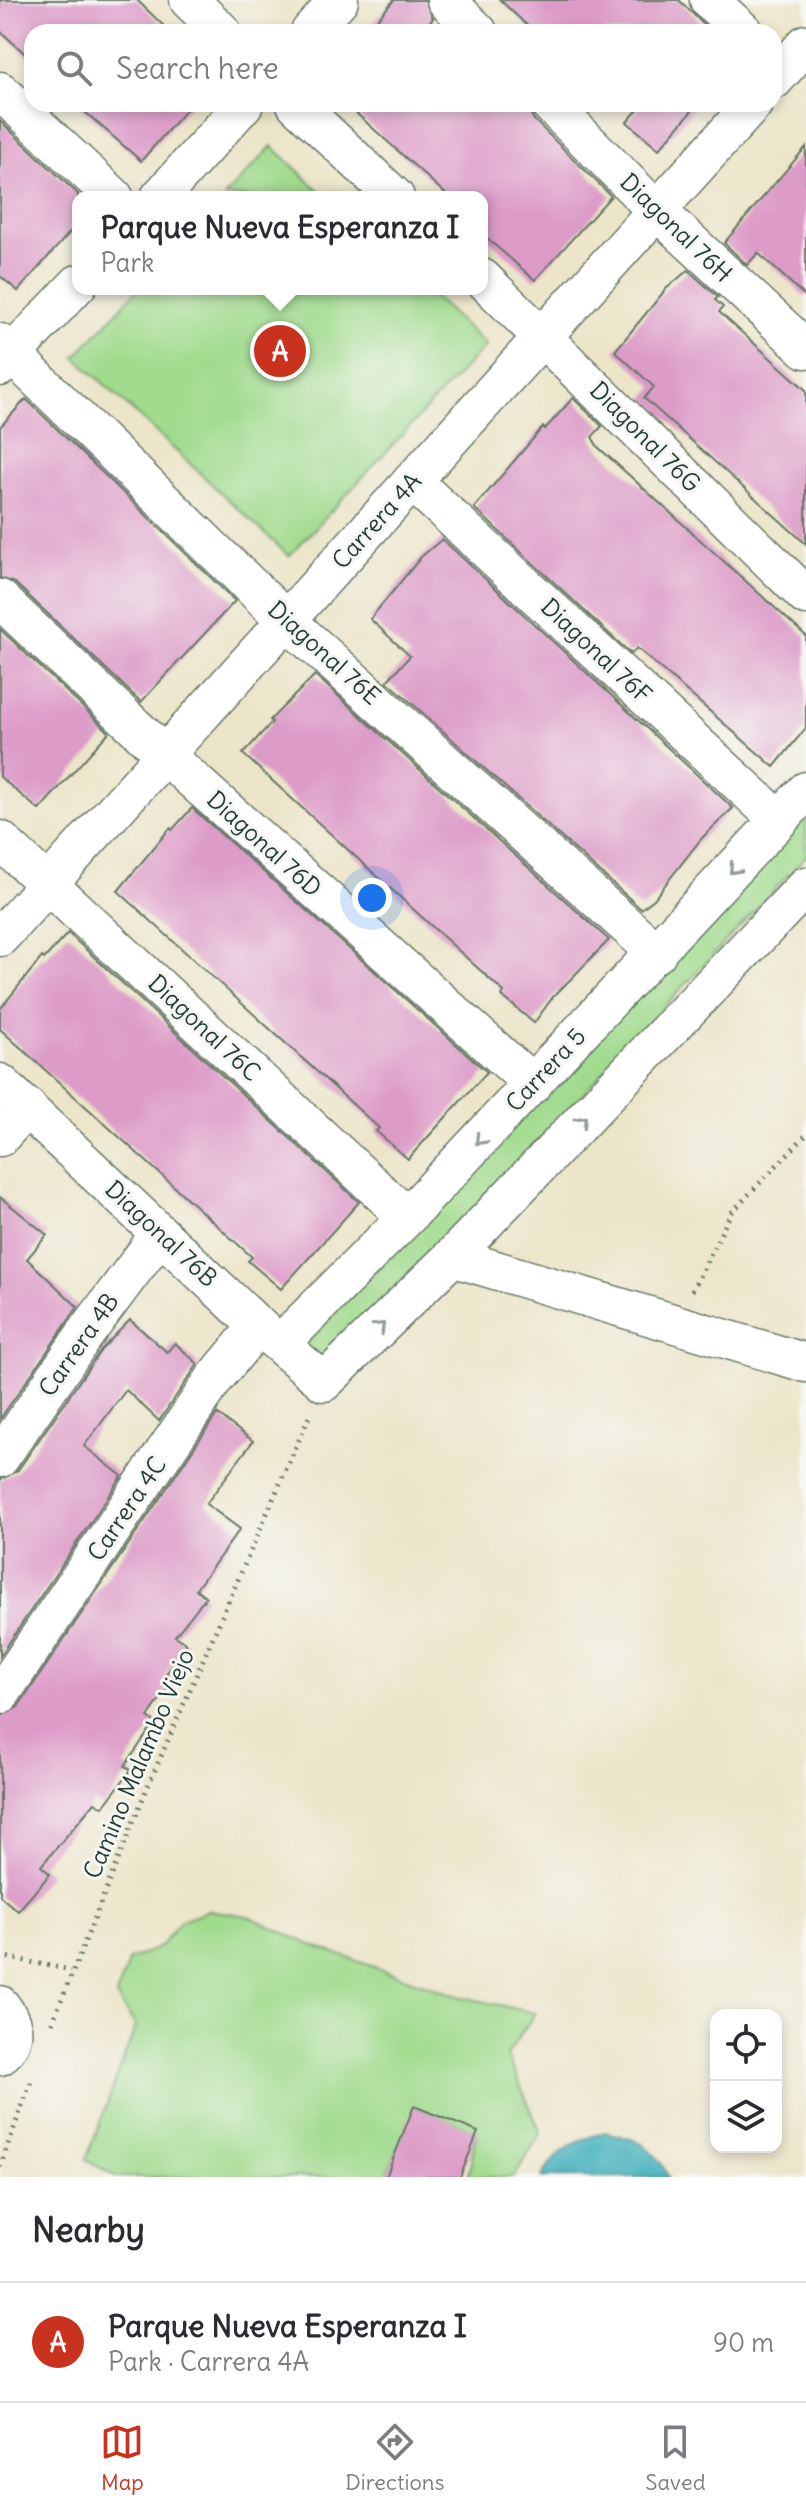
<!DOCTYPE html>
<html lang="en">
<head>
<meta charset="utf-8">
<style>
  :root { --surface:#fff; --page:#f2f2f3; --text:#2b2b33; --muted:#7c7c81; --line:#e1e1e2; --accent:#c8321e }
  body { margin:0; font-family:Delius,sans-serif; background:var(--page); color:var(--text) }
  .controls { position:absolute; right:24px; bottom:24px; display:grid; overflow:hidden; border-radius:16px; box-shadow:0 4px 12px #0003 }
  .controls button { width:72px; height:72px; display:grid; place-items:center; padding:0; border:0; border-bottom:2px solid var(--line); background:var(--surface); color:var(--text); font:40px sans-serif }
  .you { position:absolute; left:372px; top:898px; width:28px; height:28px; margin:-20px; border:6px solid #fff; border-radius:50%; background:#1a73e8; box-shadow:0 0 0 12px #1a73e833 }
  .badge { display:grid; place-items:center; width:52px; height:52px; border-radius:50%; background:var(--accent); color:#fff; font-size:26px; font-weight:700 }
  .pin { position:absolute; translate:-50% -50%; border:4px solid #fff; box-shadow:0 2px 8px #0006 }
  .popup { position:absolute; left:72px; top:191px; width:416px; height:104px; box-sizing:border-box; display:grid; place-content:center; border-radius:16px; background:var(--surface); filter:drop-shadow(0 2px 6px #0005); font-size:26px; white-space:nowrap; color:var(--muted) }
  .popup b { font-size:30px; color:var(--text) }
  .popup::after { content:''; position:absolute; left:50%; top:100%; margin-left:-16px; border:16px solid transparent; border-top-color:var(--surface) }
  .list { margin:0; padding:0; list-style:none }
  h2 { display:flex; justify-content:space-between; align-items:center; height:104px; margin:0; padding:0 32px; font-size:34px }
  h2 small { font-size:26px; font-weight:400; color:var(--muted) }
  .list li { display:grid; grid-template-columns:52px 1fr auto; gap:24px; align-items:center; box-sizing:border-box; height:120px; padding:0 32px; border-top:2px solid var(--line) }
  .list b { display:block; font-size:30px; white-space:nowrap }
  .list p { margin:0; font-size:26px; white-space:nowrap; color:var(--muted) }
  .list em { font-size:26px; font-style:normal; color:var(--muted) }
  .icon { flex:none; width:44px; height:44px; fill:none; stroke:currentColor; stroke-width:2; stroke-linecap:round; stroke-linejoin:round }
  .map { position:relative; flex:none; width:806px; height:2177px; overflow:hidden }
  .search { position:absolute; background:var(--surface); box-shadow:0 4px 12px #0003; left:24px; right:24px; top:24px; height:88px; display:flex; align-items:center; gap:20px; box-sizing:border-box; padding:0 28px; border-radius:24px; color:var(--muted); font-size:30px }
  .sheet { height:224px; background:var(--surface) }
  nav { display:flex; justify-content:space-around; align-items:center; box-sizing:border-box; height:112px; border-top:2px solid var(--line); background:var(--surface); font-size:22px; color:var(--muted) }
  nav a { display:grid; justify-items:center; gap:4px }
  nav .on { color:var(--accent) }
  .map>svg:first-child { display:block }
  .green { fill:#a1db8e; stroke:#608c61; stroke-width:2 }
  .water { fill:#3eaeba; stroke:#2e7677; stroke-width:2 }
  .building { fill:#dd9bc8 }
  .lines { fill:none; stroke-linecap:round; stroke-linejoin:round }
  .minor-casing { stroke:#677868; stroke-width:41 }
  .path { stroke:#677868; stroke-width:5; stroke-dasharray:2 6; stroke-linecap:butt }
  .minor { stroke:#fff; stroke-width:38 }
  .oneway { stroke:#8f9e9a }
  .labels { text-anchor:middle; stroke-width:6; stroke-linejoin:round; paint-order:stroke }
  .street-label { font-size:24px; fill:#1f3d34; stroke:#f6f6f2 }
</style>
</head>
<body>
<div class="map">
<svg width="806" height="2177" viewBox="0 0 806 2177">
  <rect width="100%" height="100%" fill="#f6f6f2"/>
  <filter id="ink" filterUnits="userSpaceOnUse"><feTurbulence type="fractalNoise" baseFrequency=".0125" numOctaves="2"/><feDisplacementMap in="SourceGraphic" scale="16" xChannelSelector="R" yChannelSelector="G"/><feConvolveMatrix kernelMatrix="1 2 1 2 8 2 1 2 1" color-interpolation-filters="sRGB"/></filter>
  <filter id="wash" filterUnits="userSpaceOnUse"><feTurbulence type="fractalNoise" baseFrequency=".006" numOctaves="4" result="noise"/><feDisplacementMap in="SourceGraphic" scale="32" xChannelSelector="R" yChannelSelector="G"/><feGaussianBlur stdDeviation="1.8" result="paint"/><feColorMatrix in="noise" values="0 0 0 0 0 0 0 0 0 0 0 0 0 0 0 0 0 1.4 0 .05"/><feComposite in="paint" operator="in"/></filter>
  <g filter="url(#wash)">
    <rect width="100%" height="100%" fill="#ece5c9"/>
    <g class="green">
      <path d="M272 146 326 197H224Z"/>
      <path d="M138 289H425L486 345 289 556 75 357Z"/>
      <path d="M806 810V856L327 1367 302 1348Z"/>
      <path d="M208 1910 248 1916 311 1945 458 1996 535 2013 507 2055 541 2133 514 2177H468L477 2132 415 2107 386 2177H117L86 2160 136 2026 116 1996 129 1960 160 1947 181 1920Z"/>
    </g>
    <path class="water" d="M605 2132C637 2139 654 2144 668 2177H542C557 2149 576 2141 605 2132Z"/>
    <g id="blocks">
      <g class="building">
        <path d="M0 0H137L170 32H32V60L0 31Z"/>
        <path d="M394 0H425L433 18 420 32H366Z"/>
        <path d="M500 0H679L711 32H534Z"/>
        <path d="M76 104H191L141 161Z"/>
        <path d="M346 104H525L534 120 611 196 535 280 482 234V197H449Z"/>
        <path d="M643 104H698L659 149 627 122Z"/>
        <path d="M0 121 78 194V223L18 291 0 276Z"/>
        <path d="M806 147V297L758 253 747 265 724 243Z"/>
        <path d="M688 270 718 297 715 300 723 307 719 312 806 390V544L644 398 654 387 615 351 666 289Z"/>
        <path d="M573 398 602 426 592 437 598 447 806 636V728L774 767 637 648 631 654 474 508 543 427 545 429Z"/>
        <path d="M26 399 235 601 141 702 15 583 0 578V427Z"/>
        <path d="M442 539 733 808 701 839 654 899 641 909 387 681 410 656 370 619 421 557Z"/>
        <path d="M0 629 109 732 39 810 0 777Z"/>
        <path d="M315 675 609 940 553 997 534 1023 502 996 504 992 243 754 272 722 270 720Z"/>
        <path d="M192 808 487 1072 408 1159 376 1131 379 1128 118 891 170 828 172 830Z"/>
        <path d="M68 933 359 1202 281 1289 248 1261 252 1257 0 1029V1009L42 957 44 959Z"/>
        <path d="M0 1197 47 1235 27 1259 78 1307 0 1419Z"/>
        <path d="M130 1320 167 1352 175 1343 198 1364 159 1421 126 1390 84 1446 122 1476 0 1656V1480L18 1470 101 1350Z"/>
        <path d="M217 1414 253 1441 206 1504 240 1529 196 1589 206 1597 175 1636 187 1644 166 1674 174 1679 148 1717 155 1722 125 1766 131 1770 103 1807 95 1802 41 1866 50 1874 18 1911 0 1896V1717L18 1707Z"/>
        <path d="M414 2106 478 2132 460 2177H386Z"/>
      </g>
    </g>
  </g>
  <g filter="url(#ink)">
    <use href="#blocks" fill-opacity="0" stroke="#677868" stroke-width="2"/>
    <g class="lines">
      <defs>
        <g id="minor">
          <path d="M189 0 222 32"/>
          <path d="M446 0 478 32"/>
          <path d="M709 0 744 32"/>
          <path d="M310 32 339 0"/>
          <path d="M774 80 806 44"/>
          <path d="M0 91 114 197"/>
          <path d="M296 104 395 197"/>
          <path d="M550 104 657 211 806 349"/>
          <path d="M160 197 244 104"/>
          <path d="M482 278 806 596"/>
          <path d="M0 343 287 621 657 953"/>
          <path d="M0 367 78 284"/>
          <path d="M412 481 779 820"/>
          <path d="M0 599 166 756 533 1084"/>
          <path d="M0 840 407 1217"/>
          <path d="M0 937 753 104"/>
          <path d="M0 1083 258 1326 324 1382 452 1257 806 886"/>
          <path d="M0 1137 27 1107"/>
          <path d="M452 1257 806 1363"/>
          <path d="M280 1344 407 1217 806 791"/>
          <path d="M0 1458 83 1337 160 1234"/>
          <path d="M0 1695 215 1378 258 1326"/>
          <path d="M0 2005C15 2024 18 2038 0 2056"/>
        </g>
      </defs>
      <use href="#minor" class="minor-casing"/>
      <g class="path">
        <path d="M692 1291 731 1213 806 1135"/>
        <path d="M0 1956 71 1970"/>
        <path d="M52 2023 148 1786 309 1417"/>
        <path d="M0 2167 31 2081"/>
      </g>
      <use href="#minor" class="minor"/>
    </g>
    <defs><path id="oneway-chevron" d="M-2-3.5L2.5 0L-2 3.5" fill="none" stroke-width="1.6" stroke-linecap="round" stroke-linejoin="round" transform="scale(2)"/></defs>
    <g class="oneway">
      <use href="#oneway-chevron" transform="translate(734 869) rotate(133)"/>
      <use href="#oneway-chevron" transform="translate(582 1121) rotate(-46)"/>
      <use href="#oneway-chevron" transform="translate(480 1140) rotate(133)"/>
      <use href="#oneway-chevron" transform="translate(380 1327) rotate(-44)"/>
    </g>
  </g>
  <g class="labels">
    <g class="street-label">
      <text transform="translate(676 228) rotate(44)" y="8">Diagonal 76H</text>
      <text transform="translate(645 437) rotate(45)" y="8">Diagonal 76G</text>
      <text transform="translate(377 521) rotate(-48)" y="8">Carrera 4A</text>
      <text transform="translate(596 651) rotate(43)" y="8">Diagonal 76F</text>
      <text transform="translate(324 653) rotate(42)" y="8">Diagonal 76E</text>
      <text transform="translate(264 844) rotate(42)" y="8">Diagonal 76D</text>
      <text transform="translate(204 1028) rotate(43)" y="8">Diagonal 76C</text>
      <text transform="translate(546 1070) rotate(-47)" y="8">Carrera 5</text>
      <text transform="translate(161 1234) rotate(43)" y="8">Diagonal 76B</text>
      <text transform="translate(79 1345) rotate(-55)" y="8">Carrera 4B</text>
      <text transform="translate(127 1509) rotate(-56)" y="8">Carrera 4C</text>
      <text transform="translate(139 1764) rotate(-67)" y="8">Camino Malambo Viejo</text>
    </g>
  </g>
</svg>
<div class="controls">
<button><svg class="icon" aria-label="locate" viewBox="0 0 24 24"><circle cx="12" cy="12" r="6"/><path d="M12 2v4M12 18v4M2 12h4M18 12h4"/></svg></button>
<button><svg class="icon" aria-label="layers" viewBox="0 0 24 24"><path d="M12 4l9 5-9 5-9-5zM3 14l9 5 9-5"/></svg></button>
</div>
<div class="you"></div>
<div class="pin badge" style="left:280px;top:351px">A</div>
<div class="popup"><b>Parque Nueva Esperanza I</b>Park</div>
<div class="search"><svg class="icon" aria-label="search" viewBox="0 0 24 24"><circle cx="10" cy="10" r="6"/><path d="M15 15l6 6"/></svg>Search here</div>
</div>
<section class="sheet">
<h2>Nearby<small></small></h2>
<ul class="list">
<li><span class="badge">A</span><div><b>Parque Nueva Esperanza I</b><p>Park · Carrera 4A</p></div><em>90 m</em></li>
</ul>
</section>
<nav>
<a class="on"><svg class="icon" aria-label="map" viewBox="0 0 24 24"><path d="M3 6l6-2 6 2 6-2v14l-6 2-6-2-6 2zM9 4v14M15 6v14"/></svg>Map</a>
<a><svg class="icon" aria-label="directions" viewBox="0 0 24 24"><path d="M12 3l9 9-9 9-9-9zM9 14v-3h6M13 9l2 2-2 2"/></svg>Directions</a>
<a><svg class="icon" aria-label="saved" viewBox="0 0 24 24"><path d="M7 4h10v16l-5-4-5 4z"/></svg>Saved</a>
</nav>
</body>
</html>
